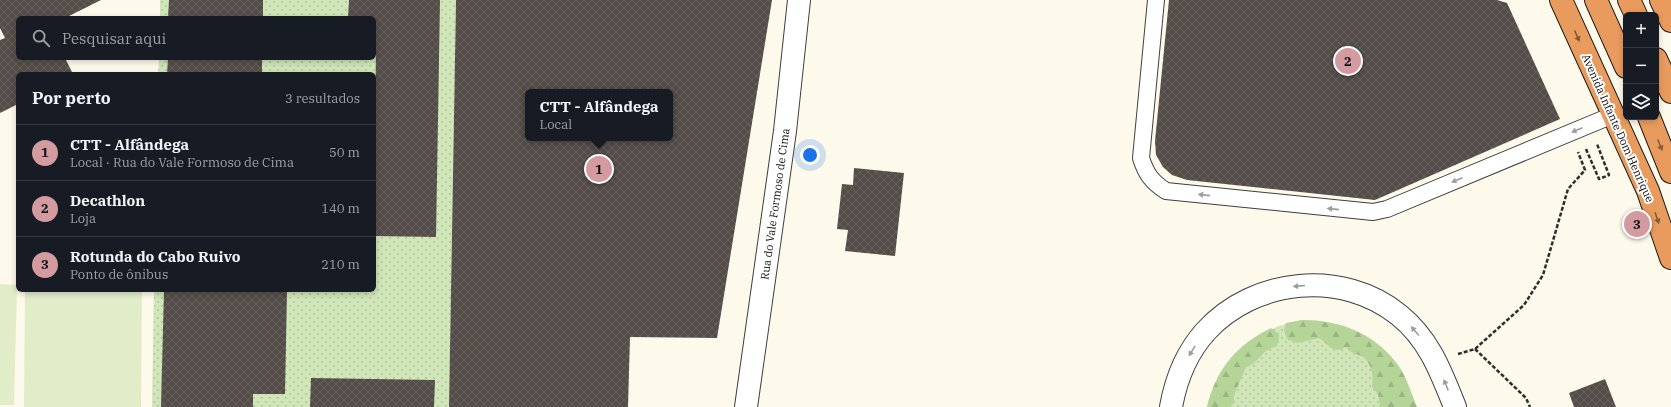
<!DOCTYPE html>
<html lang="pt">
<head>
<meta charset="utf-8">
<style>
  :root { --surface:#171b24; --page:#20242c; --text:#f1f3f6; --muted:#9ea1a6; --line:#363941; --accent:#d39ba0 }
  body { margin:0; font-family:"IBM Plex Serif",serif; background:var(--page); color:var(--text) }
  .controls { position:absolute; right:12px; top:12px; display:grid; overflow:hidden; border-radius:6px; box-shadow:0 2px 6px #0003 }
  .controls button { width:36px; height:36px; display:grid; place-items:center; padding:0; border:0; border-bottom:1px solid var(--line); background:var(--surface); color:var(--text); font:20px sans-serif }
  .you { position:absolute; left:810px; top:155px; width:14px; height:14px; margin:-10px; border:3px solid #fff; border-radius:50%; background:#1a73e8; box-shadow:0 0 0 6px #1a73e833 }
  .badge { display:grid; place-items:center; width:26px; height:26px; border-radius:50%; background:var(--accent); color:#111; font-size:13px; font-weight:700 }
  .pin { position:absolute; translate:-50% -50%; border:2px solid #fff; box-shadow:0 1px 4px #0006 }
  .popup { position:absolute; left:525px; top:89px; width:148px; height:52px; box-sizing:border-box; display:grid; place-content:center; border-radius:6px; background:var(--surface); filter:drop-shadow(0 1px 3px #0005); font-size:13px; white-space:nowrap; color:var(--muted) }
  .popup b { font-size:15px; color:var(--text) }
  .popup::after { content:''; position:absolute; left:50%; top:100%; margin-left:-8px; border:8px solid transparent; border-top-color:var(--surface) }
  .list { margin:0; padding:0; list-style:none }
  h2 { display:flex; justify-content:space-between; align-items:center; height:52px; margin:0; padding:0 16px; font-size:17px }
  h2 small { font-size:13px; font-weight:400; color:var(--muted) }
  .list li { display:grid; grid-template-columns:26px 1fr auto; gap:12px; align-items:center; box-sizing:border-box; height:56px; padding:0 16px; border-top:1px solid var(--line) }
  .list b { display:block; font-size:15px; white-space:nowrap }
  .list p { margin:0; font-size:13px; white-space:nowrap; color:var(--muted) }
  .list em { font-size:13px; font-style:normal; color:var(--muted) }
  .icon { flex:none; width:22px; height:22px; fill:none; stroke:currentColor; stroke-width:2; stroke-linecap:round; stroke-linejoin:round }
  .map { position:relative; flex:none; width:1671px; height:407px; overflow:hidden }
  .search { position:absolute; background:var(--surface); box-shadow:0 2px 6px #0003; left:16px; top:16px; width:360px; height:44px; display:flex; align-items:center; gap:10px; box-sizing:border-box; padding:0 14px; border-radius:6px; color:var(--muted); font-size:15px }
  .panel { position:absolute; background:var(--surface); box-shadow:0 2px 6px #0003; left:16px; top:72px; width:360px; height:220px; border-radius:6px }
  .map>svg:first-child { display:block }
  .grass { fill:url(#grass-dots) }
  .forest { fill:url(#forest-firs) }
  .pitch { fill:#e1ecc9 }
  .building { fill:url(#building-cross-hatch); fill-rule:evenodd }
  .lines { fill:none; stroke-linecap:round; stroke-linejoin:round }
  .lane-casing { stroke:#3e3e3e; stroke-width:18 }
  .street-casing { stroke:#3e3e3e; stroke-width:24 }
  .highway-casing { stroke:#1c1c1c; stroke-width:24 }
  .path { stroke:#2d2d2d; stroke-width:2.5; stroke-dasharray:4 2; stroke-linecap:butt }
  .lane { stroke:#fff; stroke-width:16 }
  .street { stroke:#fff; stroke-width:22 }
  .highway { stroke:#e99b5d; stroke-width:22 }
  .oneway { fill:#855a38 }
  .oneway2 { fill:#9d9d9d }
  .labels { text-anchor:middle; stroke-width:4; stroke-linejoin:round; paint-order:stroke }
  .street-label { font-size:11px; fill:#0b0b0b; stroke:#fff }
</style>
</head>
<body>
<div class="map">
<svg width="1671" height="407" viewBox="0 0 1671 407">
  <defs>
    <pattern id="grass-dots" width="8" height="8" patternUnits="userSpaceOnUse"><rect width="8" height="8" fill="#d0e5b8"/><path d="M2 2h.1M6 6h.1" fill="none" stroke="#b1c39d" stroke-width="1.8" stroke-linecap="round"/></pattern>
    <pattern id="forest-firs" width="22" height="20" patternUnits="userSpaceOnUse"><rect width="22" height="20" fill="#b4d498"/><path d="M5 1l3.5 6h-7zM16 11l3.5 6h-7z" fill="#99b582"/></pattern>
    <pattern id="building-cross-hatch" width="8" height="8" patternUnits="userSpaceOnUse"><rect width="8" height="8" fill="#534c48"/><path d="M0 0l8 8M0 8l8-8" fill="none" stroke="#67615e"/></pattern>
  </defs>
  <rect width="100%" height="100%" fill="#fdf9eb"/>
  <g class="grass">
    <path d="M160 0H456L449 407H152L154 290H374V74H158L159 58H374V18H160Z"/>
    <path d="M1302 320C1340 320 1375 333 1398 365 1407 378 1411 393 1417 407H1207C1219 356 1252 330 1302 320Z"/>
  </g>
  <g class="forest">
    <path d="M1302 320C1340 320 1375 334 1398 365 1407 378 1411 393 1417 407H1378L1380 404 1378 394 1372 387C1374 378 1372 363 1363 357 1356 353 1351 354 1346 347 1332 355 1329 344 1319 338L1297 343 1288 340 1284 330 1286 323Z"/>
    <path d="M1271 328 1279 334V341L1276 347C1262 348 1259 364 1246 367L1234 395V402L1231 407H1207C1216 370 1237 345 1271 328Z"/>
  </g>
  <g class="pitch">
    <path d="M0 284 17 285 14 405H0Z"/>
    <path d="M25 290H142L141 407H24Z"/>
  </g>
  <g class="building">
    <path d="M0 0H101L65 18H18V58H65L73 74H18V104L0 113V40L5 38 0 28Z"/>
    <path d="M169 0H263V18H168Z"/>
    <path d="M349 0H440L436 237 374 236 376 42H374V18H348Z"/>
    <path d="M456 0H772L717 338 630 337 628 407H449ZM528 92H670V138H528Z"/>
    <path d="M1169 0H1497L1507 3 1560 119 1375 200 1187 180 1172 175 1163 167 1156 155 1155 141Z"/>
    <path d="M168 58H262V74H167Z"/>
    <path d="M854 168 904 173 895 256 845 251 848 230 837 229 842 184 853 185Z"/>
    <path d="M164 290H287L285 394H253V407H161Z"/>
    <path d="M311 378 435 380 434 407H310Z"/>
    <path d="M1605 379 1616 407H1574L1569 393Z"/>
  </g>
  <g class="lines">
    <defs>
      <path id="lane" d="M1156 0 1141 158C1146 174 1152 182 1166 191L1373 212 1387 209 1613 115"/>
      <g id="street">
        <path d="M746 407 785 131 799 0"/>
        <path d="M1171 407C1176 379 1187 352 1206 331 1255 278 1342 269 1399 315 1429 339 1441 372 1455 407"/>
      </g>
      <g id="highway">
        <path d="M1561 0 1648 191 1671 258"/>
        <path d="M1596 0 1626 67"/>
        <path d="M1629 0 1636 15"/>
        <path d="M1661 0 1671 21"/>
        <path d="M1656 59 1671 92"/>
        <path d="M1649 117 1671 172"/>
      </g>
    </defs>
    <use href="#lane" class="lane-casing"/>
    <use href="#street" class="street-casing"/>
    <use href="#highway" class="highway-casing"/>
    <g class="path">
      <path d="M1586 149 1599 179 1609 175 1597 144"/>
      <path d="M1475 349 1526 398 1530 407"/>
      <path d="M1458 354 1475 349 1524 305 1543 275 1568 189 1585 170 1578 152"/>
    </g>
    <use href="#lane" class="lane"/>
    <use href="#street" class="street"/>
    <use href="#highway" class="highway"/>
  </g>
  <defs><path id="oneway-solid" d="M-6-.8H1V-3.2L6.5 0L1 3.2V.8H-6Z"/></defs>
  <g class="oneway">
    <use href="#oneway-solid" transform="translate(1577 36) rotate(66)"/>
    <use href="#oneway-solid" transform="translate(1660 145) rotate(68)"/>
    <use href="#oneway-solid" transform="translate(1657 218) rotate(71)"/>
  </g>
  <g class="oneway2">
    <use href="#oneway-solid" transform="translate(1577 130) rotate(157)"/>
    <use href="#oneway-solid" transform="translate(1457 180) rotate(157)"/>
    <use href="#oneway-solid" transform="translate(1204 195) rotate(-174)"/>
    <use href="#oneway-solid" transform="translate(1333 209) rotate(-174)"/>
    <use href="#oneway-solid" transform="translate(1299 286) rotate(175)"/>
    <use href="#oneway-solid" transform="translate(1415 331) rotate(-131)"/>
    <use href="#oneway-solid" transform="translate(1192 351) rotate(122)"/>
    <use href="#oneway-solid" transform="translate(1446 385) rotate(-112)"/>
  </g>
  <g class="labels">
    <g class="street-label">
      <text transform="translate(1618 128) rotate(66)" y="4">Avenida Infante Dom Henrique</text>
      <text transform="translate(775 204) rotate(-82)" y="4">Rua do Vale Formoso de Cima</text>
    </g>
  </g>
</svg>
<div class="controls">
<button>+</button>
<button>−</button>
<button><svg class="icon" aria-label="layers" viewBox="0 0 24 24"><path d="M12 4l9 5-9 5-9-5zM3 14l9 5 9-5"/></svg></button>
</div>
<div class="you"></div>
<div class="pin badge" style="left:599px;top:169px">1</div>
<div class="popup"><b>CTT - Alfândega</b>Local</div>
<div class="pin badge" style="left:1348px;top:61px">2</div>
<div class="pin badge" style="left:1637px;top:224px">3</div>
<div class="search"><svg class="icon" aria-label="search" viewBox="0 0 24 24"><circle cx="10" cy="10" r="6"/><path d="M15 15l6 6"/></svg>Pesquisar aqui</div>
<section class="panel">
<h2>Por perto<small>3 resultados</small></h2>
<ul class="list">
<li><span class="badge">1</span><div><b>CTT - Alfândega</b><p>Local · Rua do Vale Formoso de Cima</p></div><em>50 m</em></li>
<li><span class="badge">2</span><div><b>Decathlon</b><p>Loja</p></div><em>140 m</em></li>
<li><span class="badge">3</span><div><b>Rotunda do Cabo Ruivo</b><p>Ponto de ônibus</p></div><em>210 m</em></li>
</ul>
</section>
</div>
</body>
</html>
